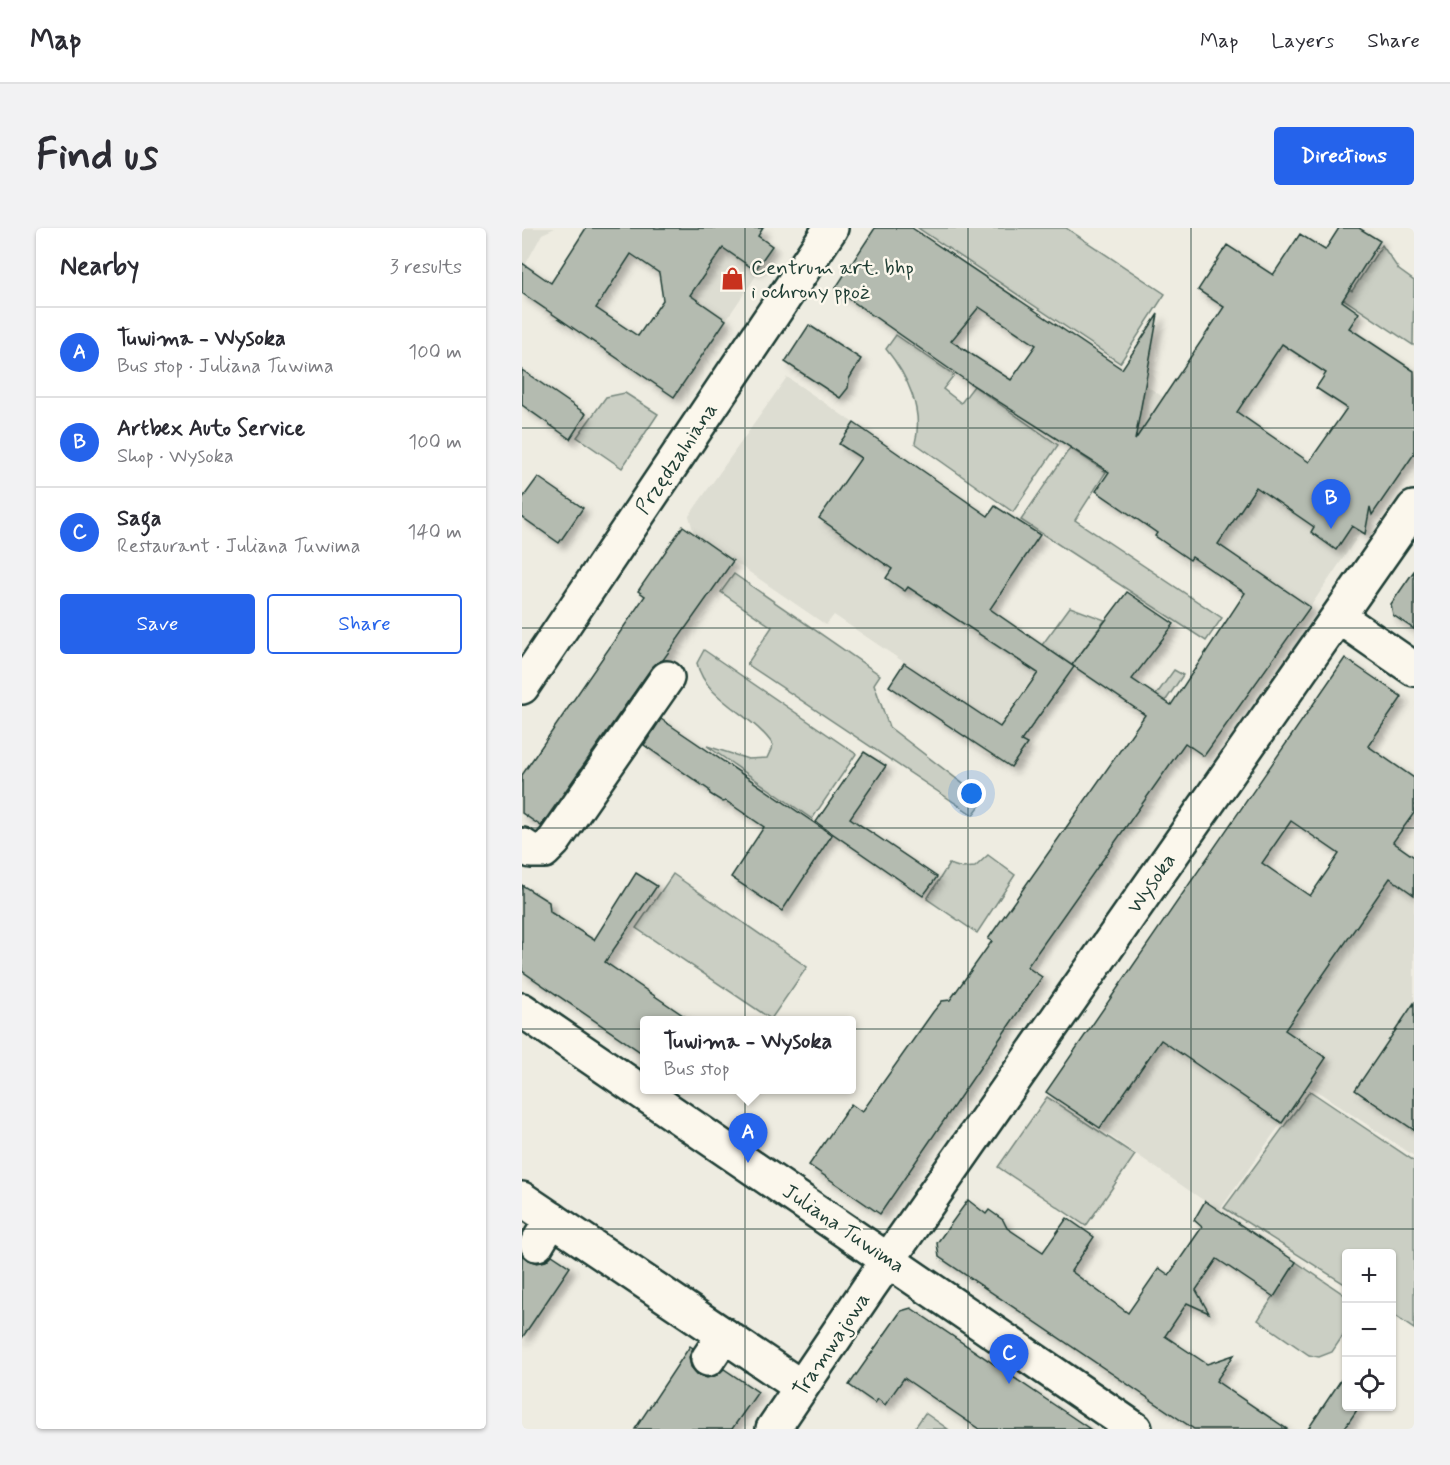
<!DOCTYPE html>
<html lang="en">
<head>
<meta charset="utf-8">
<style>
  :root { --surface:#fff; --page:#f2f2f3; --text:#2b2b33; --muted:#7c7c81; --line:#e1e1e2; --accent:#2563eb }
  body { margin:0; font-family:Mynerve,sans-serif; background:var(--page); color:var(--text) }
  .controls { position:absolute; right:18px; bottom:18px; display:grid; overflow:hidden; border-radius:6px; box-shadow:0 2px 4px #0004 }
  .controls button { width:54px; height:54px; display:grid; place-items:center; padding:0; border:0; border-bottom:2px solid var(--line); background:var(--surface); color:var(--text); font:30px sans-serif }
  .you { position:absolute; left:450px; top:566px; width:21px; height:21px; margin:-15px; border:4px solid #fff; border-radius:50%; background:#1a73e8; box-shadow:0 0 0 9px #1a73e833 }
  .badge { display:grid; place-items:center; width:39px; height:39px; border-radius:50%; background:var(--accent); color:#fff; font-size:20px; font-weight:700 }
  .pin { position:absolute; translate:-50% -50px; filter:drop-shadow(0 2px 3px #0008) }
  .pin::after { content:''; position:absolute; top:32px; width:21px; height:18px; background:inherit; clip-path:polygon(0 0,100% 0,50% 100%) }
  .popup { position:absolute; left:118px; top:788px; width:216px; height:78px; box-sizing:border-box; display:grid; place-content:center; border-radius:6px; background:var(--surface); filter:drop-shadow(0 2px 4px #0005); font-size:20px; white-space:nowrap; color:var(--muted) }
  .popup b { font-size:22px; color:var(--text) }
  .popup::after { content:''; position:absolute; left:50%; top:100%; margin-left:-12px; border:12px solid transparent; border-top-color:var(--surface) }
  .list { margin:0; padding:0; list-style:none }
  h2 { display:flex; justify-content:space-between; align-items:center; height:78px; margin:0; padding:0 24px; font-size:26px }
  h2 small { font-size:20px; font-weight:400; color:var(--muted) }
  .list li { display:grid; grid-template-columns:39px 1fr auto; gap:18px; align-items:center; box-sizing:border-box; height:90px; padding:0 24px; border-top:2px solid var(--line) }
  .list b { display:block; font-size:22px; white-space:nowrap }
  .list p { margin:0; font-size:20px; white-space:nowrap; color:var(--muted) }
  .list em { font-size:20px; font-style:normal; color:var(--muted) }
  .actions { display:flex; gap:12px; padding:18px 24px }
  .actions a { flex:1; padding:14px 0; border:2px solid var(--accent); border-radius:6px; text-align:center; font-size:21px; color:var(--accent) }
  .actions .main { background:var(--accent); color:#fff }
  .icon { flex:none; width:33px; height:33px; fill:none; stroke:currentColor; stroke-width:2; stroke-linecap:round; stroke-linejoin:round }
  .map { position:relative; flex:none; width:892px; height:1201px; overflow:hidden; border-radius:6px }
  header { display:flex; align-items:center; gap:36px; box-sizing:border-box; height:84px; padding:0 30px; background:var(--surface); border-bottom:2px solid var(--line) }
  header strong { font-size:28px }
  nav { display:flex; gap:33px; margin-inline-start:auto; font-size:21px }
  .intro { display:flex; align-items:center; justify-content:space-between; box-sizing:border-box; height:144px; padding:0 36px }
  h1 { margin:0; font-size:42px }
  .button { padding:15px 27px; border-radius:6px; background:var(--accent); color:#fff; font-size:21px; font-weight:700 }
  main { display:flex; gap:36px; padding:0 36px }
  aside { flex:1; background:var(--surface); border-radius:6px; box-shadow:0 2px 4px #0004 }
  .map>svg:first-child { display:block }
  .built { fill:#ddddd2 }
  .green { fill:#cbcfc4; stroke:#75867c; stroke-width:1.5 }
  .building { fill:#b4bbb0; stroke:#1f3d34; stroke-width:1.5; fill-rule:evenodd; filter:url(#shadow) }
  .lines { fill:none; stroke-linecap:round; stroke-linejoin:round }
  .minor-casing { stroke:#1f3d34; stroke-width:38 }
  .minor { stroke:#fbf7ec; stroke-width:33 }
  .grid { fill:none; stroke:#1f3d34; stroke-width:1.5; stroke-opacity:0.55 }
  .labels { text-anchor:middle; stroke-width:5; stroke-linejoin:round; paint-order:stroke }
  .poi-label { font-size:21px; fill:#1f3d34; stroke:#fbf7ec; text-anchor:start }
  .street-label { font-size:21px; fill:#1f3d34; stroke:#fbf7ec }
</style>
</head>
<body>
<header>
<strong>Map</strong>
<nav><a>Map</a><a>Layers</a><a>Share</a></nav>
</header>
<div class="intro"><h1>Find us</h1><a class="button">Directions</a></div>
<main>
<aside>
<h2>Nearby<small>3 results</small></h2>
<ul class="list">
<li><span class="badge">A</span><div><b>Tuwima - Wysoka</b><p>Bus stop · Juliana Tuwima</p></div><em>100 m</em></li>
<li><span class="badge">B</span><div><b>Artbex Auto Service</b><p>Shop · Wysoka</p></div><em>100 m</em></li>
<li><span class="badge">C</span><div><b>Saga</b><p>Restaurant · Juliana Tuwima</p></div><em>140 m</em></li>
</ul>
<div class="actions"><a class="main">Save</a><a>Share</a></div>
</aside>
<div class="map">
<svg width="892" height="1201" viewBox="0 0 892 1201">
  <defs>
    <filter id="shadow"><feDropShadow dx="5.5" dy="5.5" stdDeviation="3" flood-color="#0004"/></filter>
  </defs>
  <rect width="100%" height="100%" fill="#eeece1"/>
  <filter id="ink" filterUnits="userSpaceOnUse"><feTurbulence type="fractalNoise" baseFrequency=".0167" numOctaves="2"/><feDisplacementMap in="SourceGraphic" scale="12" xChannelSelector="R" yChannelSelector="G"/><feConvolveMatrix kernelMatrix="1 2 1 2 8 2 1 2 1" color-interpolation-filters="sRGB"/></filter>
  <g filter="url(#ink)">
    <g class="built">
      <path d="M0 0H33L20 6 0 43Z"/>
      <path d="M223 0 253 20 204 92 109 26Z"/>
      <path d="M600 141 839 304 788 379 549 218Z"/>
      <path d="M265 149 446 274 429 298 448 368 552 439 499 513 312 387 304 397 172 306 167 288Z"/>
      <path d="M868 650 892 667V928L786 857 697 983 524 864 629 710 764 802Z"/>
    </g>
    <g class="green">
      <path d="M396 0H544L643 66 598 135Z"/>
      <path d="M860 17 877 42 892 53 891 117 790 50 796 39 830 63Z"/>
      <path d="M374 107 432 147 421 161 439 175 452 158 536 217 491 284 393 215C402 182 385 147 364 121Z"/>
      <path d="M103 165 136 186 100 240 55 209 84 169Z"/>
      <path d="M548 220 584 244 553 292 700 390 684 413 499 292Z"/>
      <path d="M212 346 358 447 352 456 367 499 462 572 451 587 225 436 250 399 199 364Z"/>
      <path d="M548 379 583 392 550 437 520 417Z"/>
      <path d="M182 422 334 526 290 591 185 518 226 531 245 530 251 517C232 487 183 472 175 435Z"/>
      <path d="M652 442 661 447 644 472 646 482 634 467Z"/>
      <path d="M466 627 493 647 455 705 405 671 427 636 440 640 453 639Z"/>
      <path d="M151 646 285 739 249 791 114 700Z"/>
      <path d="M788 863 892 933V1101L870 1086V1026H824V1057L702 980Z"/>
      <path d="M525 869 613 927 564 998 476 939Z"/>
      <path d="M774 1034 824 1068V1103L810 1124 797 1129 787 1127 736 1092Z"/>
      <path d="M403 1185 426 1201H392Z"/>
    </g>
    <g class="building">
      <path d="M64 0H241L236 8 250 18 233 42 201 20 168 67 204 92 152 169 0 65V35L29 55ZM109 26 137 45 141 72 116 108 74 80Z"/>
      <path d="M353 0H390L600 141 636 86 613 212 702 79 676 62 705 17 751 47 778 6 803 22 817 0H837L858 13 820 73 837 85 827 100 892 143V226L850 287 848 279 843 306 830 298 814 322 789 304 792 299 734 259 696 316 788 379 682 528 663 515 505 739 520 749 358 986 287 937 329 876 340 884 411 784 420 773 428 772 470 713 466 711 623 487 550 437 605 364 652 396 610 451 649 477 723 365 670 329 668 332 633 308 635 305 574 263 587 244 449 156 313 61ZM457 79 514 117 489 152 429 113ZM760 116 804 145 794 160 825 180 787 234 715 184Z"/>
      <path d="M287 97 339 131 327 151 326 160 318 170 263 134Z"/>
      <path d="M0 142 64 186 48 211 0 177Z"/>
      <path d="M332 195 466 288 473 278 518 307 468 381 552 439 499 513 505 516 489 539 367 458 382 435 478 499 516 445 386 359 383 363 364 350 370 341 297 290 339 230 317 216Z"/>
      <path d="M16 249 61 280 37 315 0 289V271Z"/>
      <path d="M161 298 211 333 141 432 130 439 19 598 0 585V547L123 368 116 363Z"/>
      <path d="M892 343V401L871 387 869 376Z"/>
      <path d="M823 430 880 469 846 518 892 550V585L871 614 892 629V667L868 650 763 802 804 830 760 895 639 812 578 900 524 864ZM769 593 817 626 788 668 740 635Z"/>
      <path d="M139 491 310 607 260 683 209 649 242 599 204 573 201 574 188 566 187 562 122 517Z"/>
      <path d="M342 524 364 538 328 590 415 649 401 668 294 594Z"/>
      <path d="M114 645 135 658 83 734 168 792H123V827L0 743V657L27 674 28 684 72 712Z"/>
      <path d="M892 775V902L833 862Z"/>
      <path d="M446 972 464 986 467 982 481 992 485 1000 521 1024 545 990 572 1009 549 1043 606 1085 637 1040 647 1047 680 999 672 992 683 973 774 1034 752 1069 695 1031 674 1062 687 1085 665 1075 643 1108 685 1136 712 1127 694 1153 765 1201H672L417 1029 415 1015Z"/>
      <path d="M0 1027 6 1032 15 1035 24 1033 30 1027 48 1039 0 1110Z"/>
      <path d="M389 1080 522 1170 568 1201H457L382 1150 363 1177 356 1171 353 1175 327 1157 379 1083Z"/>
      <path d="M168 1118 171 1120 167 1129 169 1139 175 1146 185 1150 195 1147 202 1141 236 1164 210 1201H113Z"/>
      <path d="M825 1143V1179H837L822 1201H786Z"/>
    </g>
    <g class="lines">
      <defs>
        <g id="minor">
          <path d="M817 389 892 441"/>
          <path d="M0 459 309 0"/>
          <path d="M0 617 9 623H22L32 613 145 450"/>
          <path d="M0 782 613 1201"/>
          <path d="M0 971 279 1159"/>
          <path d="M15 1016 30 991"/>
          <path d="M186 1131 202 1107"/>
          <path d="M251 1201 348 1058 892 280"/>
        </g>
      </defs>
      <use href="#minor" class="minor-casing"/>
      <use href="#minor" class="minor"/>
    </g>
  </g>
  <path class="grid" d="M223 0V1201M446 0V1201M669 0V1201M0 200H892M0 400H892M0 600H892M0 801H892M0 1001H892"/>
  <defs>
    <symbol id="shop-bare" viewBox="-9 -9 18 18"><path d="M-5-2.5h2.3a2.7 3.5 0 0 1 5.4 0H5L5.5 6h-11ZM-1.5-2.5h3a1.5 2.3 0 0 0-3 0Z" fill="#c8321e" stroke="#fbf7ec" stroke-width="2.5" paint-order="stroke"/></symbol>
  </defs>
  <g fill-rule="evenodd">
    <use href="#shop-bare" x="194" y="34" width="33" height="33"/>
  </g>
  <g class="labels">
    <g class="poi-label">
      <text x="229" y="46">Centrum art. bhp<tspan x="229" dy="24">i ochrony ppoż</tspan></text>
    </g>
    <g class="street-label">
      <text transform="translate(154 230) rotate(-56)" y="7">Przędzalniana</text>
      <text transform="translate(629 655) rotate(-55)" y="7">Wysoka</text>
      <text transform="translate(322 1000) rotate(34)" y="7">Juliana Tuwima</text>
      <text transform="translate(309 1116) rotate(-56)" y="7">Tramwajowa</text>
    </g>
  </g>
</svg>
<div class="controls">
<button>+</button>
<button>−</button>
<button><svg class="icon" aria-label="locate" viewBox="0 0 24 24"><circle cx="12" cy="12" r="6"/><path d="M12 2v4M12 18v4M2 12h4M18 12h4"/></svg></button>
</div>
<div class="you"></div>
<div class="pin badge" style="left:226px;top:935px">A</div>
<div class="popup"><b>Tuwima - Wysoka</b>Bus stop</div>
<div class="pin badge" style="left:809px;top:301px">B</div>
<div class="pin badge" style="left:487px;top:1156px">C</div>
</div>
</main>
</body>
</html>
